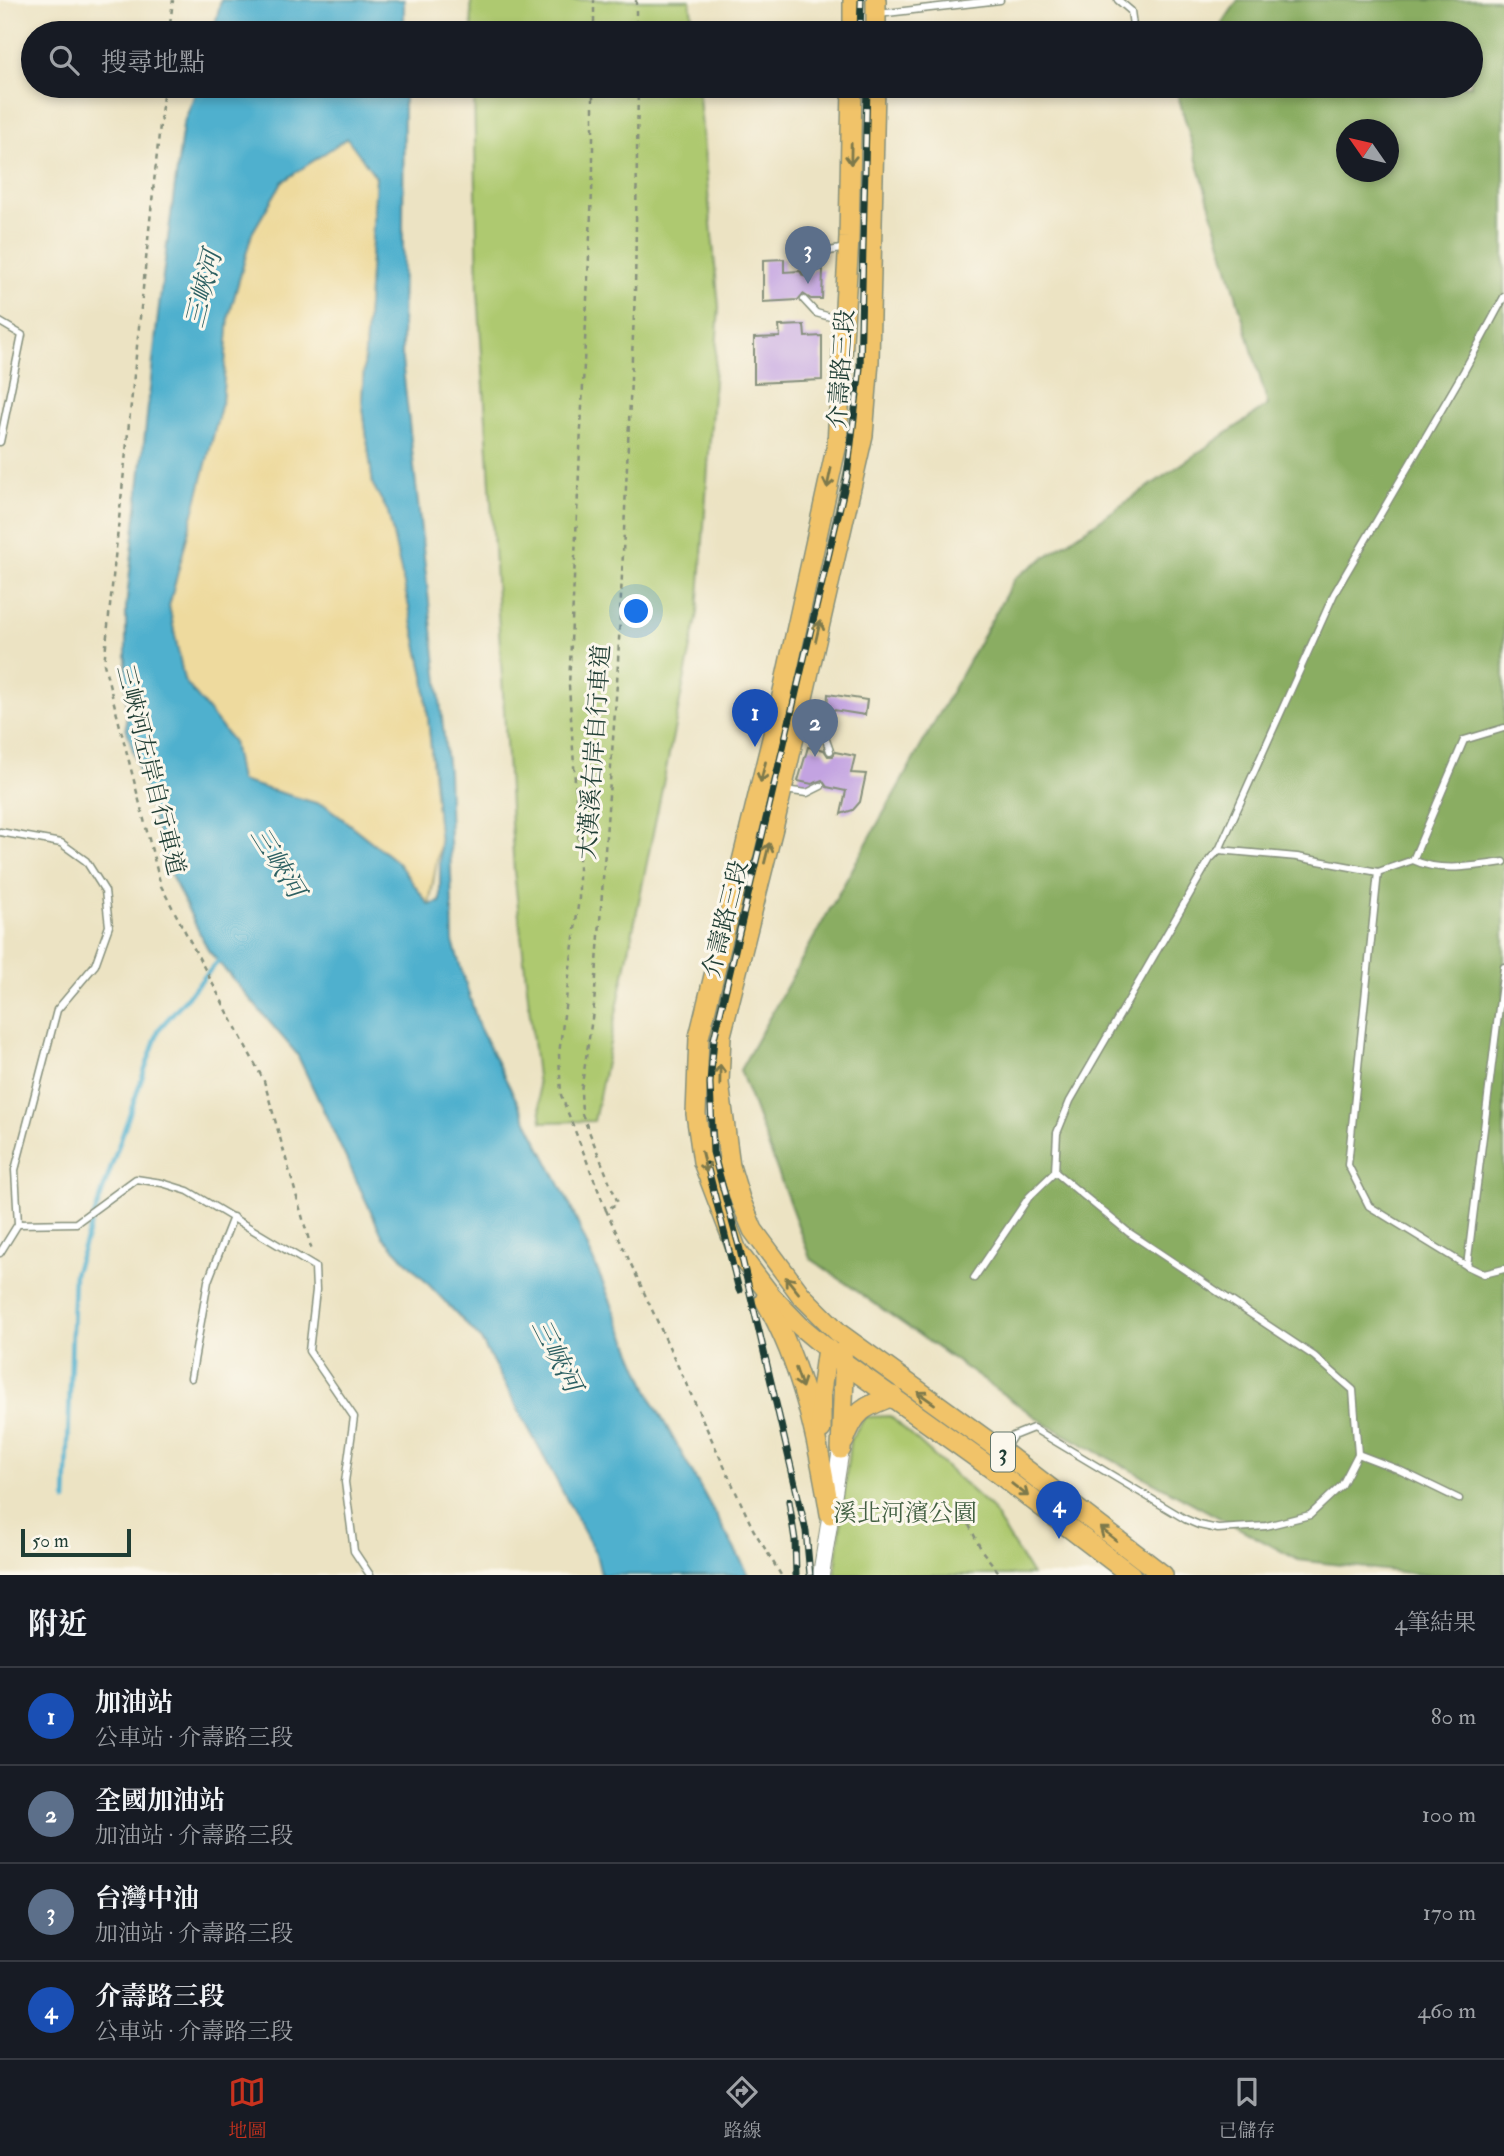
<!DOCTYPE html>
<html lang="zh-TW">
<head>
<meta charset="utf-8">
<style>
  :root { --surface:#171b24; --page:#20242c; --text:#f1f3f6; --muted:#9ea1a6; --line:#363941; --accent:#c8321e }
  body { margin:0; font-family:"IM FELL Double Pica","Noto Serif TC",serif; background:var(--page); color:var(--text) }
  .compass { position:absolute; left:1336px; top:119px; width:63px; height:63px; border-radius:50%; background:var(--surface); box-shadow:0 4px 10px #0003; rotate:304deg }
  .scale { position:absolute; left:21px; bottom:18px; width:110px; box-sizing:border-box; padding-left:7px; border:4px solid #1f3d34; border-top:0; font-size:19px; line-height:24px; white-space:nowrap; color:#1f3d34; -webkit-text-stroke:5px #fbf7ec; paint-order:stroke }
  .you { position:absolute; left:637px; top:612px; width:24px; height:24px; margin:-18px; border:5px solid #fff; border-radius:50%; background:#1a73e8; box-shadow:0 0 0 10px #1a73e833 }
  .badge { display:grid; place-items:center; width:46px; height:46px; border-radius:50%; background:var(--accent); color:#fff; font-size:23px; font-weight:700 }
  .pin { position:absolute; translate:-50% -58px; filter:drop-shadow(0 2px 4px #0008) }
  .pin::after { content:''; position:absolute; top:37px; width:24px; height:21px; background:inherit; clip-path:polygon(0 0,100% 0,50% 100%) }
  .list { margin:0; padding:0; list-style:none }
  h2 { display:flex; justify-content:space-between; align-items:center; height:91px; margin:0; padding:0 28px; font-size:30px }
  h2 small { font-size:23px; font-weight:400; color:var(--muted) }
  .list li { display:grid; grid-template-columns:46px 1fr auto; gap:21px; align-items:center; box-sizing:border-box; height:98px; padding:0 28px; border-top:2px solid var(--line) }
  .list b { display:block; font-size:26px; white-space:nowrap }
  .list p { margin:0; font-size:23px; white-space:nowrap; color:var(--muted) }
  .list em { font-size:23px; font-style:normal; color:var(--muted) }
  .icon { flex:none; width:38px; height:38px; fill:none; stroke:currentColor; stroke-width:2; stroke-linecap:round; stroke-linejoin:round }
  .map { position:relative; flex:none; width:1504px; height:1575px; overflow:hidden }
  .search { position:absolute; background:var(--surface); box-shadow:0 4px 10px #0003; left:21px; right:21px; top:21px; height:77px; display:flex; align-items:center; gap:18px; box-sizing:border-box; padding:0 24px; border-radius:38px; color:var(--muted); font-size:26px }
  .sheet { height:483px; background:var(--surface) }
  nav { display:flex; justify-content:space-around; align-items:center; box-sizing:border-box; height:98px; border-top:2px solid var(--line); background:var(--surface); font-size:19px; color:var(--muted) }
  nav a { display:grid; justify-items:center; gap:4px }
  nav .on { color:var(--accent) }
  .map>svg:first-child { display:block }
  .green { fill:#aec96f; stroke:#668352; stroke-width:2 }
  .forest { fill:#8aad62; stroke:#54754b; stroke-width:2; fill-rule:evenodd }
  .sand { fill:#eeda9e; stroke:#868c69; stroke-width:2 }
  .water { fill:#4fb0ce; stroke:#377681; stroke-width:2; fill-rule:evenodd }
  .lines { fill:none; stroke-linecap:round; stroke-linejoin:round }
  .stream { stroke:#4fb0ce; stroke-width:4.5 }
  .building { fill:#c3a3e1 }
  .service-casing { stroke:#86907c; stroke-width:9 }
  .tertiary-casing { stroke:#86907c; stroke-width:18 }
  .primary-casing { stroke:#86907c; stroke-width:22 }
  .path { stroke:#86907c; stroke-width:2.5; stroke-dasharray:5 5; stroke-linecap:butt }
  .service { stroke:#fff; stroke-width:6 }
  .tertiary { stroke:#fff; stroke-width:16 }
  .primary { stroke:#f1c369; stroke-width:19 }
  .rail-casing { stroke:#1f3d34; stroke-width:7 }
  .rail { stroke:#fbf7ec; stroke-width:4.5; stroke-dasharray:13; stroke-linecap:butt }
  .oneway { stroke:#7d794c }
  .labels { text-anchor:middle; stroke-width:6; stroke-linejoin:round; paint-order:stroke }
  .shield { fill:#fbf7ec; stroke:#61756b; stroke-width:2 }
  .shield-label { font-size:23px; font-weight:bold; fill:#1f3d34 }
  .street-label { font-size:24px; fill:#1f3d34; stroke:#fbf7ec }
  .park-label { font-size:24px; fill:#436043; stroke:#fbf7ec }
  .water-label { font-size:26px; font-style:italic; fill:#2d6062; stroke:#fbf7ec }
</style>
</head>
<body>
<div class="map">
<svg width="1504" height="1575" viewBox="0 0 1504 1575">
  <rect width="100%" height="100%" fill="#fbf7ec"/>
  <filter id="ink" filterUnits="userSpaceOnUse"><feTurbulence type="fractalNoise" baseFrequency=".0143" numOctaves="2"/><feDisplacementMap in="SourceGraphic" scale="14" xChannelSelector="R" yChannelSelector="G"/><feConvolveMatrix kernelMatrix="1 2 1 2 8 2 1 2 1" color-interpolation-filters="sRGB"/></filter>
  <filter id="wash" filterUnits="userSpaceOnUse"><feTurbulence type="fractalNoise" baseFrequency=".00686" numOctaves="4" result="noise"/><feDisplacementMap in="SourceGraphic" scale="28" xChannelSelector="R" yChannelSelector="G"/><feGaussianBlur stdDeviation="1.57" result="paint"/><feColorMatrix in="noise" values="0 0 0 0 0 0 0 0 0 0 0 0 0 0 0 0 0 1.4 0 .05"/><feComposite in="paint" operator="in"/></filter>
  <g filter="url(#wash)">
    <rect width="100%" height="100%" fill="#ece3c3"/>
    <g class="green">
      <path d="M471 0H690L694 33H472Z"/>
      <path d="M474 86H698L719 307 698 613 594 1121 542 1122 514 871 478 291Z"/>
      <path d="M890 1416 991 1508 1032 1575H835L850 1440 865 1417Z"/>
    </g>
    <path class="forest" d="M1238 0H1504V1575H1426L1298 1560 1047 1425 810 1258 740 1070 1015 578 1268 405 1177 92 1181 86H1471V33H1216ZM1346 130H1388V172H1346Z"/>
    <path class="sand" d="M347 137 376 177 362 400 373 485 388 511 424 675 440 843 429 905 397 862 326 806 240 781 233 742 184 680 169 606 222 402 229 316 252 233 282 182Z"/>
    <g class="water">
      <path d="M221 0H404V33H213Z"/>
      <path d="M198 86H404L402 360 448 772 453 942 479 1027 570 1205 653 1402 749 1575H601L596 1554 480 1338 383 1237 297 1054 208 950 169 871 126 727V608L159 306 183 125ZM347 138 376 177 362 400 373 485 388 512 424 675 440 843V902L429 905 397 862 326 806 240 781 233 742 184 680 169 606 222 402 229 316 252 233 282 182Z"/>
    </g>
    <g class="lines">
      <path class="stream" d="M66 1501 74 1274 159 1029 221 958"/>
    </g>
    <g id="blocks">
      <g class="building">
        <path d="M784 259V272L800 271 803 276 807 277 814 270H823L822 299H811L803 294 798 300 763 302V260Z"/>
        <path d="M804 325 805 337 822 336V380L754 383V338L780 337 779 326Z"/>
        <path d="M828 694 867 700 865 715 827 709Z"/>
        <path d="M808 747 824 750 828 756H833L835 752 855 756 851 773 866 774 860 802 853 810 841 814 846 791 827 787 822 780 812 784 798 781Z"/>
      </g>
    </g>
  </g>
  <g filter="url(#ink)">
    <use href="#blocks" fill-opacity="0" stroke="#86907c" stroke-width="2"/>
    <g class="lines">
      <defs>
        <g id="service">
          <path d="M1118 0 1131 11 1134 33"/>
          <path d="M878 14 1000 0"/>
          <path d="M806 271 824 252 846 248"/>
          <path d="M804 300 816 313 841 320"/>
          <path d="M0 322 22 335 0 442"/>
          <path d="M801 722 825 737 830 751"/>
          <path d="M784 790 807 793 821 786"/>
          <path d="M0 832 61 843 86 861 105 891 109 926 95 965 57 1010 15 1170 18 1224 0 1253"/>
          <path d="M1219 850 1297 857 1378 872 1413 860C1440 873 1475 866 1504 862"/>
          <path d="M1413 860 1464 740 1504 728"/>
          <path d="M1378 872 1348 1165 1369 1206 1467 1266 1484 1274 1504 1269"/>
          <path d="M18 1224 76 1223 136 1179 162 1183 188 1191 315 1267 316 1290 309 1351 354 1417 345 1482 354 1551 370 1575"/>
          <path d="M1467 1266 1504 967"/>
          <path d="M974 1278 1029 1197 1055 1172 1057 1133 1070 1101 1210 859 1219 850 1334 594 1464 371 1504 297"/>
          <path d="M191 1378 208 1281 233 1217"/>
          <path d="M1004 1450 1013 1436 1033 1428 1185 1519 1199 1525 1218 1529 1266 1526 1310 1515 1342 1485 1358 1454 1353 1390 1314 1356 1128 1232 1055 1172"/>
          <path d="M1358 1454 1397 1469 1459 1499"/>
        </g>
        <path id="tertiary" d="M821 1575 841 1449"/>
        <g id="primary">
          <path d="M853 33V0"/>
          <path d="M876 33V0"/>
          <path d="M852 86 849 238 837 444 778 714 699 1037 696 1114 703 1162 737 1251 771 1296 800 1326 843 1362 998 1473 1131 1575"/>
          <path d="M875 86 869 361 863 435 776 816 721 1035 719 1083 730 1166 740 1199 753 1230 801 1295 840 1334 1003 1452 1163 1575"/>
          <path d="M765 1300C803 1366 818 1441 830 1514"/>
          <path d="M821 1429V1392L827 1348"/>
          <path d="M844 1441C855 1410 864 1407 893 1396"/>
          <path d="M841 1449 844 1377 842 1352"/>
        </g>
      </defs>
      <use href="#service" class="service-casing"/>
      <use href="#tertiary" class="tertiary-casing"/>
      <use href="#primary" class="primary-casing"/>
      <g class="path">
        <path d="M636 0V33"/>
        <path d="M169 33 173 0"/>
        <path d="M594 33V0"/>
        <path d="M164 86 104 664 161 886 264 1081 312 1251"/>
        <path d="M593 86V170L569 686 579 845V898L559 1054 561 1095 606 1210"/>
        <path d="M638 86 635 292 617 683 594 1005 581 1091 582 1114 618 1203 606 1210 753 1529 781 1575"/>
        <path d="M960 1507 982 1551 1001 1575"/>
      </g>
      <use href="#service" class="service"/>
      <use href="#tertiary" class="tertiary"/>
      <use href="#primary" class="primary"/>
      <defs>
        <g id="rail">
          <path d="M860 33 861 0"/>
          <path d="M707 1165 739 1290"/>
          <path d="M789 1501 795 1540 796 1575"/>
          <path d="M810 1575 806 1531 740 1250 713 1152 710 1083 714 1039 847 477 860 368 867 86"/>
        </g>
      </defs>
      <use href="#rail" class="rail-casing"/>
      <use href="#rail" class="rail"/>
    </g>
    <defs><path id="oneway-shaft" d="M-6 0H5M1.5-3L5.5 0L1.5 3" fill="none" stroke-width="1.6" stroke-linecap="round" stroke-linejoin="round" transform="scale(1.75)"/></defs>
    <g class="oneway">
      <use href="#oneway-shaft" transform="translate(851 154) rotate(91)"/>
      <use href="#oneway-shaft" transform="translate(829 478) rotate(102)"/>
      <use href="#oneway-shaft" transform="translate(818 631) rotate(-77)"/>
      <use href="#oneway-shaft" transform="translate(763 772) rotate(104)"/>
      <use href="#oneway-shaft" transform="translate(767 853) rotate(-76)"/>
      <use href="#oneway-shaft" transform="translate(720 1075) rotate(-89)"/>
      <use href="#oneway-shaft" transform="translate(704 1162) rotate(76)"/>
      <use href="#oneway-shaft" transform="translate(792 1285) rotate(-129)"/>
      <use href="#oneway-shaft" transform="translate(799 1378) rotate(71)"/>
      <use href="#oneway-shaft" transform="translate(926 1398) rotate(-145)"/>
      <use href="#oneway-shaft" transform="translate(1020 1490) rotate(38)"/>
      <use href="#oneway-shaft" transform="translate(1108 1534) rotate(-142)"/>
    </g>
  </g>
  <g class="labels">
    <rect class="shield" x="991" y="1432.5" width="24" height="39" rx="5"/>
    <g class="shield-label">
      <text x="1003" y="1460">3</text>
    </g>
    <g class="street-label">
      <text transform="translate(841 369) rotate(-86)" y="8">介壽路三段</text>
      <text transform="translate(594 752) rotate(-86)" y="8">大漢溪右岸自行車道</text>
      <text transform="translate(151 770) rotate(76)" y="8">三峽河左岸自行車道</text>
      <text transform="translate(725 919) rotate(-76)" y="8">介壽路三段</text>
    </g>
    <g class="park-label">
      <text x="905" y="1521">溪北河濱公園</text>
    </g>
    <g class="water-label">
      <text transform="translate(203 289) rotate(-76)" y="9">三峽河</text>
      <text transform="translate(278 862) rotate(58)" y="9">三峽河</text>
      <text transform="translate(557 1355) rotate(63)" y="9">三峽河</text>
    </g>
  </g>
</svg>
<svg class="compass" viewBox="-18 -18 36 36"><path d="M0-13l5 13h-10z" fill="#e53935"/><path d="M0 13l5-13h-10z" fill="#9ea1a6"/></svg>
<div class="scale">50 m</div>
<div class="you"></div>
<div class="pin badge" style="left:755px;top:747px;background:#1a4fb4">1</div>
<div class="pin badge" style="left:815px;top:757px;background:#5c6f8a">2</div>
<div class="pin badge" style="left:808px;top:284px;background:#5c6f8a">3</div>
<div class="pin badge" style="left:1059px;top:1539px;background:#1a4fb4">4</div>
<div class="search"><svg class="icon" aria-label="search" viewBox="0 0 24 24"><circle cx="10" cy="10" r="6"/><path d="M15 15l6 6"/></svg>搜尋地點</div>
</div>
<section class="sheet">
<h2>附近<small>4筆結果</small></h2>
<ul class="list">
<li><span class="badge" style="background:#1a4fb4">1</span><div><b>加油站</b><p>公車站 · 介壽路三段</p></div><em>80 m</em></li>
<li><span class="badge" style="background:#5c6f8a">2</span><div><b>全國加油站</b><p>加油站 · 介壽路三段</p></div><em>100 m</em></li>
<li><span class="badge" style="background:#5c6f8a">3</span><div><b>台灣中油</b><p>加油站 · 介壽路三段</p></div><em>170 m</em></li>
<li><span class="badge" style="background:#1a4fb4">4</span><div><b>介壽路三段</b><p>公車站 · 介壽路三段</p></div><em>460 m</em></li>
</ul>
</section>
<nav>
<a class="on"><svg class="icon" aria-label="map" viewBox="0 0 24 24"><path d="M3 6l6-2 6 2 6-2v14l-6 2-6-2-6 2zM9 4v14M15 6v14"/></svg>地圖</a>
<a><svg class="icon" aria-label="directions" viewBox="0 0 24 24"><path d="M12 3l9 9-9 9-9-9zM9 14v-3h6M13 9l2 2-2 2"/></svg>路線</a>
<a><svg class="icon" aria-label="saved" viewBox="0 0 24 24"><path d="M7 4h10v16l-5-4-5 4z"/></svg>已儲存</a>
</nav>
</body>
</html>
